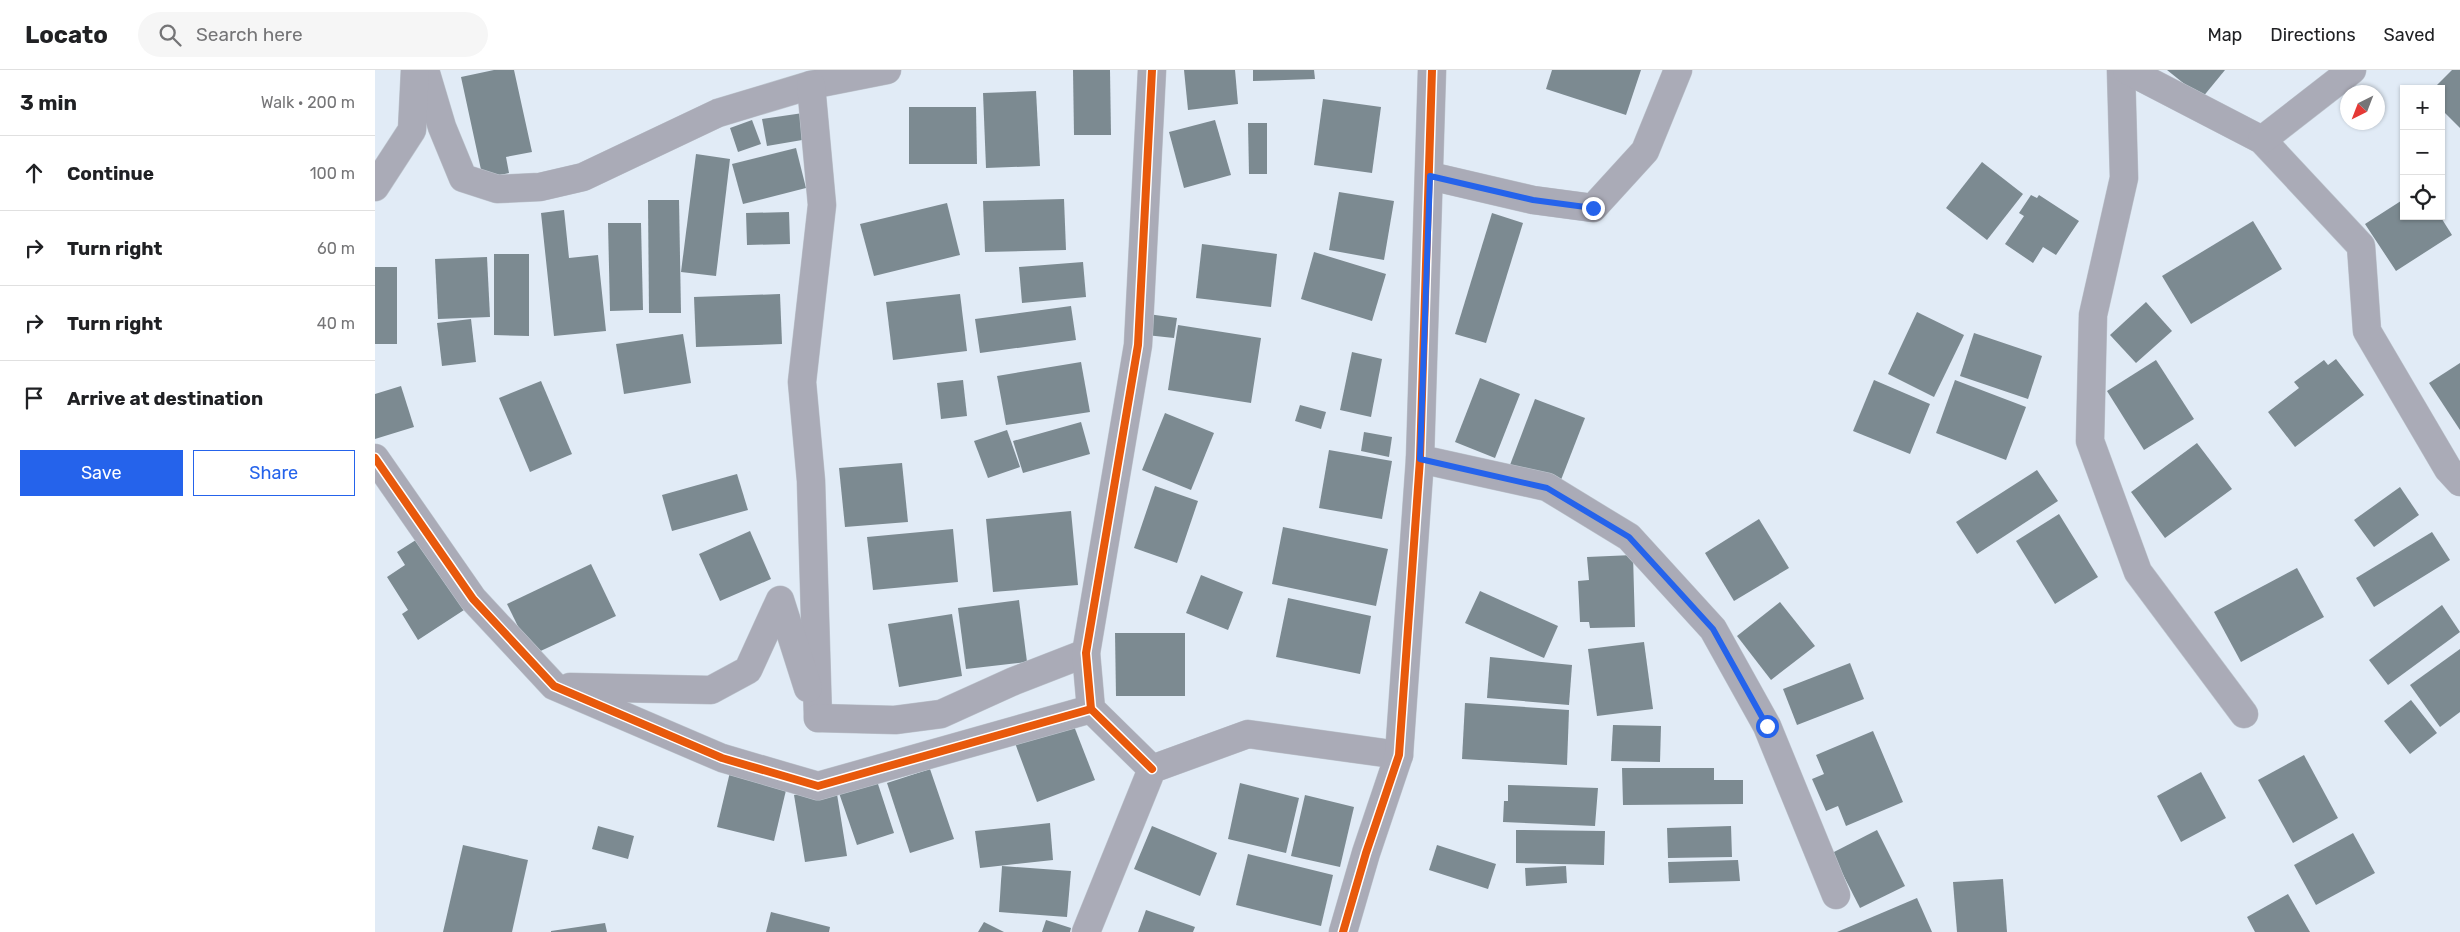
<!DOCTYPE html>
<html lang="en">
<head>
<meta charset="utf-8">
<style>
  :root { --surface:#fff; --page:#f6f6f6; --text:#202124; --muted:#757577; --line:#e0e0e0; --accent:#2563eb }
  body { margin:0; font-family:Rubik,sans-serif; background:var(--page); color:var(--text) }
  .controls { position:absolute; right:15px; top:15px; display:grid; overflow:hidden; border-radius:0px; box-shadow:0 1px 4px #0004 }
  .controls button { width:45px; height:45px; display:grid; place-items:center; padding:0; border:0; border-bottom:1px solid var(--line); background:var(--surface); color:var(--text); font:25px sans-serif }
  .compass { position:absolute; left:1965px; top:15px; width:45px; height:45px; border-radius:50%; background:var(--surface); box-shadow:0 1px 4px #0004; rotate:222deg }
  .stop { position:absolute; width:15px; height:15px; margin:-11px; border:4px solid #2563eb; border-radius:50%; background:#fff }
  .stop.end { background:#2563eb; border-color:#fff; box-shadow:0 1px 5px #0008 }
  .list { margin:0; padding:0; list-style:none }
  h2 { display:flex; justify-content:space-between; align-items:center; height:65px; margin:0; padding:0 20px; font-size:21px }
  h2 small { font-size:16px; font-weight:400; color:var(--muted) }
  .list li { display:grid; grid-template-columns:32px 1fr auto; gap:15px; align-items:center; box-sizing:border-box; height:75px; padding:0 20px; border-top:1px solid var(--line) }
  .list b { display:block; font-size:19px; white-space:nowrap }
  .list em { font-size:16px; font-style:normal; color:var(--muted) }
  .actions { display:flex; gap:10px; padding:15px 20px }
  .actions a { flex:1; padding:11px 0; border:1px solid var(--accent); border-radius:0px; text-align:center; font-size:18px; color:var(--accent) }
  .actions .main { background:var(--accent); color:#fff }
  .icon { flex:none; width:28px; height:28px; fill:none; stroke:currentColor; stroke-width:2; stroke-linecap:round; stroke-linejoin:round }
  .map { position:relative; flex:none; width:2085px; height:862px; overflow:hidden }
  header { display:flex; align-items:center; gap:30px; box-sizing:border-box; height:70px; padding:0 25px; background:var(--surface); border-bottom:1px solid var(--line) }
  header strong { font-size:24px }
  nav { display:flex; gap:28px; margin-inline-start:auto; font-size:18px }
  .search { width:350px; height:45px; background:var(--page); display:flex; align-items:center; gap:12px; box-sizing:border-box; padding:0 18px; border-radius:28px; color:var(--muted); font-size:19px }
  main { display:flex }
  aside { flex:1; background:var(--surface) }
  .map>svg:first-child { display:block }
  .building { fill:#7c8a91 }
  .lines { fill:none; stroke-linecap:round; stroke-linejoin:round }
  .street-casing { stroke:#bec6cf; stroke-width:29 }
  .street { stroke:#aaabb7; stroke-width:28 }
  .cycleway-casing { stroke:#fff; stroke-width:11 }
  .cycleway { stroke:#e8590c; stroke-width:8 }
  .route { stroke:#2563eb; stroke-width:6 }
</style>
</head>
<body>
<header>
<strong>Locato</strong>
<div class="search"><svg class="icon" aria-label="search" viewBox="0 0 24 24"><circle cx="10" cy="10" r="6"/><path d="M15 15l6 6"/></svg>Search here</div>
<nav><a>Map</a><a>Directions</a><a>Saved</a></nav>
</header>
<main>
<aside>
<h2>3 min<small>Walk · 200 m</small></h2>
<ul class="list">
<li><svg class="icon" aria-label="ahead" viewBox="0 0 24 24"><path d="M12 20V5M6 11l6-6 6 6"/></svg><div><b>Continue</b></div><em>100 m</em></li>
<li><svg class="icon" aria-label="right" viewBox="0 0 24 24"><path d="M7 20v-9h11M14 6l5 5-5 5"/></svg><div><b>Turn right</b></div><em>60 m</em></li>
<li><svg class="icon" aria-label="right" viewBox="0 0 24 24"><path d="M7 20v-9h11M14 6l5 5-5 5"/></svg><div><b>Turn right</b></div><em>40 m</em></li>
<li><svg class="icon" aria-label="arrive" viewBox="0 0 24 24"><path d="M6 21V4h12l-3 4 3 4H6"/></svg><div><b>Arrive at destination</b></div></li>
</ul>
<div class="actions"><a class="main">Save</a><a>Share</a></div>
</aside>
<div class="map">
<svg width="2085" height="862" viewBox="0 0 2085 862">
  <rect width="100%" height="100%" fill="#e1ebf6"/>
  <g class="building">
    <path d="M119 0H139L157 82 131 87 134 103 108 109 86 7Z"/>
    <path d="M698 0H735L736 65H699Z"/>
    <path d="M809 0H860L863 34 813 40Z"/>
    <path d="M878 0H939L940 9 878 11Z"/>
    <path d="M1177 0H1266L1251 45 1171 19Z"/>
    <path d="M1792 0H1850L1827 28Z"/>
    <path d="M2077 0H2085V58L2066 39V19H2058Z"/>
    <path d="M661 21 665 96 611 98 608 23Z"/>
    <path d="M948 29 1006 37 997 103 939 95Z"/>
    <path d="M534 37H601L602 94H534Z"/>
    <path d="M428 43 433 69 392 76 387 49Z"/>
    <path d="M377 50 386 74 363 82 355 58Z"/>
    <path d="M840 50 856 105 809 118 794 62Z"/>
    <path d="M873 53H892V104H874Z"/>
    <path d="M421 78 431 118 368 134 357 94Z"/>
    <path d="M321 84 355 89 341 206 306 202Z"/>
    <path d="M1607 92 1648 124 1612 170 1571 138Z"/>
    <path d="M964 122 1019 131 1009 190 954 180Z"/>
    <path d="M1656 125 1662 128 1664 125 1704 151 1681 185 1668 177 1658 193 1630 174 1649 146 1644 143Z"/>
    <path d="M689 129 691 180 610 182 608 131Z"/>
    <path d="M2029 129V146H2065L2077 165 2021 201 1990 154Z"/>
    <path d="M273 130H304L306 243H274Z"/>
    <path d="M572 133 585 185 499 206 485 154Z"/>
    <path d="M189 140 194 188 223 185 231 261 179 266 166 143Z"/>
    <path d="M414 142 415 174 372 175 371 143Z"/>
    <path d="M1117 143 1148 153 1111 273 1080 264Z"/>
    <path d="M1878 151 1907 199 1816 254 1787 206Z"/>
    <path d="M233 153H266L268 240 235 241Z"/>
    <path d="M827 174 902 184 896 237 821 228Z"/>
    <path d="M939 182 1011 204 997 251 926 229Z"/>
    <path d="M119 184H154V266L119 265Z"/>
    <path d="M112 187 115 247 63 249 60 189Z"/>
    <path d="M708 192 711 227 647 233 644 197Z"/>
    <rect x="0" y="197" width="22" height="77"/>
    <path d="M405 224 407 274 321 277 319 227Z"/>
    <path d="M585 224 592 281 518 290 511 232Z"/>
    <path d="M1771 232 1797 261 1761 293 1735 265Z"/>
    <path d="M696 236 701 270 605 283 600 249Z"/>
    <path d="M1542 242 1589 265 1559 327 1513 304Z"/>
    <path d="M773 244 802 248 799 268 771 265Z"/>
    <path d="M96 249 101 292 67 296 62 253Z"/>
    <path d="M803 255 886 268 876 333 793 320Z"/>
    <path d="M1599 263 1667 286 1653 329 1585 306Z"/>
    <path d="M308 264 316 313 249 324 241 274Z"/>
    <path d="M977 282 1007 289 996 347 965 340Z"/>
    <path d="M1961 289 1989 325 1920 377 1893 342 1924 318 1919 312 1949 290 1953 295Z"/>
    <path d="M1781 290 1819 349 1769 380 1732 321Z"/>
    <path d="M706 292 715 342 631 355 622 306Z"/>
    <path d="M2085 293V360L2054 313Z"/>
    <path d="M1105 308 1145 324 1120 388 1080 372Z"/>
    <path d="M588 310 592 346 566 349 562 313Z"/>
    <path d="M1499 310 1555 334 1535 384 1478 361Z"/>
    <path d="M1580 310 1651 337 1631 390 1561 363Z"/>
    <path d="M166 311 197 384 155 402 124 328Z"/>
    <path d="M26 316 39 357 0 369V324Z"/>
    <path d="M1160 329 1210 348 1184 415 1135 395Z"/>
    <path d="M925 335 951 342 946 359 920 351Z"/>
    <path d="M790 343 839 363 816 420 767 400Z"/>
    <path d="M706 352 715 384 648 403 638 371Z"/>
    <path d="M632 360 645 397 613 408 599 371Z"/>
    <path d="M989 362 1017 367 1014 387 986 381Z"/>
    <path d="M1822 373 1857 419 1790 468 1756 422Z"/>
    <path d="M954 380 1017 391 1007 449 944 438Z"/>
    <path d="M527 393 533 452 470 457 464 398Z"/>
    <path d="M1662 400 1683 431 1602 484 1581 452Z"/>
    <path d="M362 404 373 440 297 461 287 425Z"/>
    <path d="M780 416 823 431 802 493 759 478Z"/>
    <path d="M2025 417 2044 445 1999 477 1979 450Z"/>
    <path d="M696 441 703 515 618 522 611 449Z"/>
    <path d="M1684 444 1723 507 1680 534 1641 471Z"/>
    <path d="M1384 449 1414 498 1359 531 1330 483Z"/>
    <path d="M908 457 1013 479 1001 536 897 514Z"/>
    <path d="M578 459 583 512 498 520 492 467Z"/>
    <path d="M375 461 396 509 345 531 324 484Z"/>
    <path d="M2057 462 2075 490 1999 537 1981 508Z"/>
    <path d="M44 468 89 540 43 570 27 544 33 540 12 507 30 495 22 482Z"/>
    <path d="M1258 485 1260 557 1215 558 1214 552H1205L1203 511 1214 510 1212 487Z"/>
    <path d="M216 494 241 546 157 585 132 534Z"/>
    <path d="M1922 498 1949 547 1866 592 1839 542Z"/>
    <path d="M826 505 868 522 853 560 811 543Z"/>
    <path d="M1105 521 1183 556 1169 588 1090 553Z"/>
    <path d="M913 528 996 546 985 604 901 587Z"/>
    <path d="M644 530 652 592 591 599 583 538Z"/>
    <path d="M1405 532 1440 576 1396 610 1362 566Z"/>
    <path d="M2067 535 2085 562 2013 615 1994 590Z"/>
    <path d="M577 544 587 606 524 617 513 554Z"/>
    <path d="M740 563H810V626H741Z"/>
    <path d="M1269 572 1278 639 1222 646 1213 579Z"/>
    <path d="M2085 579V642L2065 657 2035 615Z"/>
    <path d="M1115 587 1197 595 1194 635 1112 628Z"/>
    <path d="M1475 593 1489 629 1422 655 1408 619Z"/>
    <path d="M2036 630 2062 663 2035 684 2009 651Z"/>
    <path d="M1090 633 1194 640 1192 695 1087 689Z"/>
    <path d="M697 651 720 710 662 732 640 673Z"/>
    <path d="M1238 655 1286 656 1285 692 1236 691Z"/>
    <path d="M1498 661 1528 732 1471 756 1463 736 1451 741 1437 709 1449 704 1441 685Z"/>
    <path d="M1929 685 1963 748 1918 773 1883 710Z"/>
    <path d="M1247 698H1339V710H1368V734L1248 735Z"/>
    <path d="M555 699 579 769 535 783 512 713Z"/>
    <path d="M355 702 412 716 399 771 342 757Z"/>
    <path d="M1826 702 1851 748 1806 772 1782 726Z"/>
    <path d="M502 711 519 763 482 775 464 723Z"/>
    <path d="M865 713 924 728 911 783 853 769Z"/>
    <path d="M1133 715 1223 718 1220 756 1128 752 1129 731H1133Z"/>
    <path d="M461 718 472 786 430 792 419 725Z"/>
    <path d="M930 725 979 737 965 797 916 786Z"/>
    <path d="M675 753 678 790 605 798 600 761Z"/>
    <path d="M223 756 259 766 253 789 217 779Z"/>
    <path d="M777 756 842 783 825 826 759 799Z"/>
    <path d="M1356 756 1357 787 1293 788 1292 758Z"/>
    <path d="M1141 760 1230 761 1229 795 1141 793Z"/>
    <path d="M1502 760 1530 816 1485 838 1457 783Z"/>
    <path d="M1978 763 2000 803 1941 835 1919 795Z"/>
    <path d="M88 775 153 790 137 862H68Z"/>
    <path d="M1062 775 1121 794 1113 819 1054 800Z"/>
    <path d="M873 784 958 805 946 856 861 835Z"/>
    <path d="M1363 790 1365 811 1294 813 1293 792Z"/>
    <path d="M627 796 696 801 692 847 624 842Z"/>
    <path d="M1191 796 1192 813 1151 816 1150 798Z"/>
    <path d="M1628 809 1632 862H1582L1578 812Z"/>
    <path d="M1913 824 1935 862H1880L1872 847Z"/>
    <path d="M1542 828 1557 862H1462Z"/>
    <path d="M771 840 820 857 818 862H763Z"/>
    <path d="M396 842 455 857 454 862H391Z"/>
    <path d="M671 850 696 858 695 862H667Z"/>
    <path d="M609 852 629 862H603Z"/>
    <path d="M230 853 232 862H176V861Z"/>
  </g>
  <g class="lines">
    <defs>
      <g id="street">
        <path d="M50 0 67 57 88 108 122 119 165 117 208 107 343 43 436 15 512 0"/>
        <path d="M1746 0 1749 108 1718 245 1715 371 1763 502 1869 644"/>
        <path d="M1752 0 1887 70 1986 176 1992 261 2073 399 2085 412"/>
        <path d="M436 15 447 135 427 312 436 411 443 648"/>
        <path d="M1887 70 1977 0"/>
        <path d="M1055 106 1158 130 1218 138 1270 81 1303 0"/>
        <path d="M0 117 37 60 40 0"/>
        <path d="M0 388 98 529 179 616 347 688 443 716 716 639"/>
        <path d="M1045 389 1172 417 1254 467 1338 559 1392 656 1461 825"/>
        <path d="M195 617 336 620 373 600 405 530 433 618"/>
        <path d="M443 648 520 650 566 644 639 611 711 583"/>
        <path d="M777 699 716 639 711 583 763 275 777 0"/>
        <path d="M711 862 777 699 873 664 1024 685"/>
        <path d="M968 862 991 783 1024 685 1045 389 1057 0"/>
      </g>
    </defs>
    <use href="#street" class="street-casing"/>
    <use href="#street" class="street"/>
    <defs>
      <g id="cycleway">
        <path d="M0 388 98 529 179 616 347 688 443 716 716 639"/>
        <path d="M777 699 716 639 711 583 763 275 777 0"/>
        <path d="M968 862 991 783 1024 685 1045 389 1057 0"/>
      </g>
    </defs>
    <use href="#cycleway" class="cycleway-casing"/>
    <use href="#cycleway" class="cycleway"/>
  </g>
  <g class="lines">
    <path class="route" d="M1218 138 1158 130 1055 106 1045 389 1172 418 1254 467 1338 559 1392 656"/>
  </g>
</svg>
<div class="controls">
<button>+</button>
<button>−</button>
<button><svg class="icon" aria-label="locate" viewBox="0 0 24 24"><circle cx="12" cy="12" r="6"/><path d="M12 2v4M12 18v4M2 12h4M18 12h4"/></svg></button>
</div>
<svg class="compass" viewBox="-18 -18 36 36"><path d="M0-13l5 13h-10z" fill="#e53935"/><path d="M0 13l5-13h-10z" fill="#757577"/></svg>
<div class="stop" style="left:1392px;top:656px"></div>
<div class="stop end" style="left:1218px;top:138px"></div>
</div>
</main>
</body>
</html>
